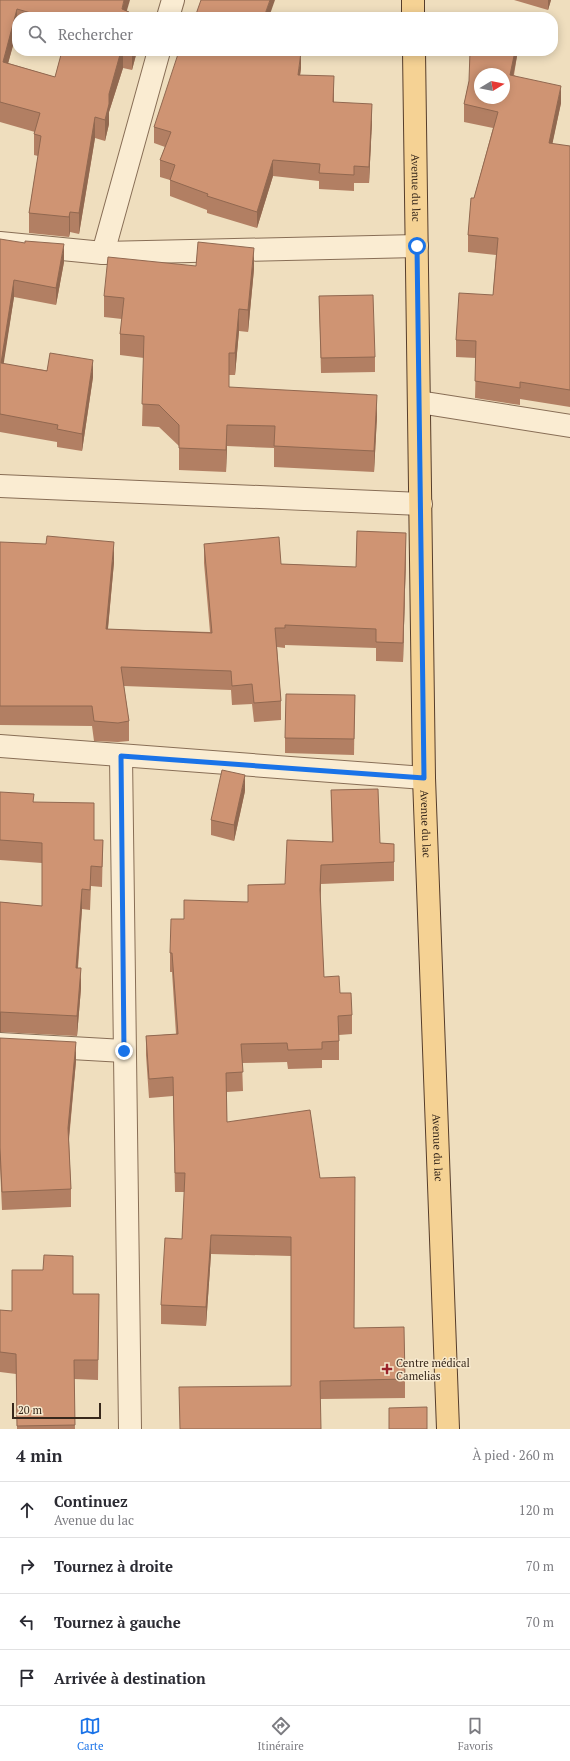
<!DOCTYPE html>
<html lang="fr">
<head>
<meta charset="utf-8">
<style>
  :root { --surface:#fff; --page:#f2f2f3; --text:#2b2b33; --muted:#7c7c81; --line:#e1e1e2; --accent:#1a73e8 }
  body { margin:0; font-family:"PT Serif",serif; background:var(--page); color:var(--text) }
  .compass { position:absolute; left:474px; top:68px; width:36px; height:36px; border-radius:50%; background:var(--surface); box-shadow:0 2px 10px #0003; rotate:80deg }
  .scale { position:absolute; left:12px; bottom:10px; width:89px; box-sizing:border-box; padding-left:4px; border:2px solid #37281c; border-top:0; font-size:11px; line-height:14px; white-space:nowrap; color:#37281c; -webkit-text-stroke:3px #f7e9ce; paint-order:stroke }
  .stop { position:absolute; width:12px; height:12px; margin:-9px; border:3px solid #1a73e8; border-radius:50%; background:#fff }
  .stop.end { background:#1a73e8; border-color:#fff; box-shadow:0 1px 4px #0008 }
  .list { margin:0; padding:0; list-style:none }
  h2 { display:flex; justify-content:space-between; align-items:center; height:52px; margin:0; padding:0 16px; font-size:17px }
  h2 small { font-size:13px; font-weight:400; color:var(--muted) }
  .list li { display:grid; grid-template-columns:26px 1fr auto; gap:12px; align-items:center; box-sizing:border-box; height:56px; padding:0 16px; border-top:1px solid var(--line) }
  .list b { display:block; font-size:15px; white-space:nowrap }
  .list p { margin:0; font-size:13px; white-space:nowrap; color:var(--muted) }
  .list em { font-size:13px; font-style:normal; color:var(--muted) }
  .icon { flex:none; width:22px; height:22px; fill:none; stroke:currentColor; stroke-width:2; stroke-linecap:round; stroke-linejoin:round }
  .map { position:relative; flex:none; width:570px; height:1429px; overflow:hidden }
  .search { position:absolute; background:var(--surface); box-shadow:0 2px 10px #0003; left:12px; right:12px; top:12px; height:44px; display:flex; align-items:center; gap:10px; box-sizing:border-box; padding:0 14px; border-radius:16px; color:var(--muted); font-size:15px }
  .sheet { height:276px; background:var(--surface) }
  nav { display:flex; justify-content:space-around; align-items:center; box-sizing:border-box; height:56px; border-top:1px solid var(--line); background:var(--surface); font-size:11px; color:var(--muted) }
  nav a { display:grid; justify-items:center; gap:2px }
  nav .on { color:var(--accent) }
  .map>svg:first-child { display:block }
  .lines { fill:none; stroke-linecap:round; stroke-linejoin:round }
  .minor-casing { stroke:#886e56; stroke-width:24 }
  .major-casing { stroke:#563d2b; stroke-width:24 }
  .minor { stroke:#faecd2; stroke-width:22 }
  .major { stroke:#f5d294; stroke-width:22 }
  .wall { fill:#b27f63 }
  .shaded-wall { fill:#916850 }
  .building { fill:#cf9473; stroke:#916850; fill-rule:evenodd }
  .route { stroke:#1a73e8; stroke-width:5 }
  .poi-dot { fill:#9a242b; stroke:#f7e9ce; stroke-width:1.5 }
  .labels { text-anchor:middle; stroke-width:3; stroke-linejoin:round; paint-order:stroke }
  .street-label { font-size:11px; fill:#37281c; stroke:#f7e9ce }
  .poi-label { font-size:11px; fill:#37281c; stroke:#f7e9ce; text-anchor:start }
</style>
</head>
<body>
<div class="map">
<svg width="570" height="1429" viewBox="0 0 570 1429">
  <rect width="100%" height="100%" fill="#efdebe"/>
  <g class="lines">
    <defs>
      <g id="minor">
        <path d="M168 17 173 0"/>
        <path d="M0 243 103 253 417 246"/>
        <path d="M103 253 159 51"/>
        <path d="M419 402 570 426"/>
        <path d="M0 486 421 504"/>
        <path d="M0 746 424 778"/>
        <path d="M121 756 130 1429"/>
        <path d="M0 1044 124 1051"/>
      </g>
      <g id="major">
        <path d="M413 0V17"/>
        <path id="s1" d="M414 51 424 778 448 1429"/>
      </g>
    </defs>
    <use href="#minor" class="minor-casing"/>
    <use href="#major" class="major-casing"/>
    <use href="#minor" class="minor"/>
    <use href="#major" class="major"/>
  </g>
  <g class="wall">
    <path d="M0 0 127 11 129 17H17V31L8 63 55 77 62 51H137L132 70 123 68 109 112V124L105 141 95 138 79 234 70 232 69 237 29 233V213L38 156 34 155V134L35 132 0 122Z"/>
    <path d="M514 0H551L548 10Z"/>
    <path d="M517 51V56L514 75 561 103 552 144 570 146V407L520 399V405L475 398 476 358 456 357V340L493 295 496 255 468 252V235L474 198 493 128 464 122V104L469 81Z"/>
    <path d="M301 68 300 75 334 93V102L372 121 369 183H354V191L319 189V181L273 176 257 228 207 213V210L170 196V180L160 177V160L165 147 154 143V127Z"/>
    <path d="M0 239 64 262 56 305 14 297 3 364 93 377 82 451 57 447V442L0 432Z"/>
    <path d="M196 266 254 269 248 332 239 331 235 375H229V387L377 416 374 472 274 467V448L227 446 226 472 179 470V446L159 427 142 426 144 358 120 355V334L122 319 104 317V296Z"/>
    <path d="M319 296 375 357V372L321 373Z"/>
    <path d="M0 542 114 562 108 629 210 632 204 563V544L281 564 356 567 406 553 403 662 376 661V648L285 645V648L277 647 281 701V720L254 722 252 704 232 705 231 690 124 686 129 721V741L118 742 94 741 92 726 0 725Z"/>
    <path d="M355 695 354 755 285 753V738Z"/>
    <path d="M331 790 380 843 394 844V881L321 884 320 900 324 977 340 993 352 1015V1034L339 1035V1060H322V1068L288 1069 287 1062 242 1063 243 1091 227 1092V1122L320 1178 354 1328 405 1379V1398L321 1399 291 1386V1256L211 1254 206 1326 161 1324V1305L182 1239 185 1192H175L173 1096 149 1098 146 1055V1036L176 1034 172 972H170V953L184 919 248 902V885L285 884 332 842Z"/>
    <path d="M245 791 234 841 211 835V820Z"/>
    <path d="M0 792 34 802 94 840H103L102 887 91 886 90 910 82 909 78 968 81 988 77 1036 0 1032V902L42 906V863L0 860Z"/>
    <path d="M0 1038 76 1061 69 1140 71 1189V1207L2 1210 0 1166Z"/>
    <path d="M73 1294H99L98 1380 74 1379 75 1429H17L16 1374 0 1372V1310L12 1311Z"/>
  </g>
  <g class="shaded-wall">
    <path d="M124 0H130L125 17 122 9Z"/>
    <path d="M270 0H275L269 17H264Z"/>
    <path d="M548 0H551L548 10Z"/>
    <path d="M17 9V31L3 82V62Z"/>
    <path d="M121 51H123V68L109 112V124L105 141V120L109 94Z"/>
    <path d="M132 51H137L132 70Z"/>
    <path d="M515 51H517V56L510 92V75Z"/>
    <path d="M301 52V68L298 91V75Z"/>
    <path d="M334 76V93L333 119V102Z"/>
    <path d="M561 86V103L549 160V143Z"/>
    <path d="M372 104V121L369 183V167Z"/>
    <path d="M95 117V138L79 234V213Z"/>
    <path d="M273 160V176L257 228V212Z"/>
    <path d="M70 212V232L69 237V217Z"/>
    <path d="M64 244V262L56 305V288Z"/>
    <path d="M254 248V269L248 332V310Z"/>
    <path d="M14 280V297L1 381V363Z"/>
    <path d="M239 309V331L235 375V353Z"/>
    <path d="M93 360V377L82 451V434Z"/>
    <path d="M377 395V416L374 472V451Z"/>
    <path d="M227 425V446L226 472V450Z"/>
    <path d="M406 533V553L403 662V643Z"/>
    <path d="M114 542V562L106 648V629Z"/>
    <path d="M245 775V791L234 841V825Z"/>
    <path d="M321 865V884L320 909V890Z"/>
    <path d="M82 889V909L76 987V968Z"/>
    <path d="M81 968V988L77 1036V1016Z"/>
    <rect x="0" y="1012" width="1" height="20"/>
    <path d="M76 1042V1061L68 1146V1128Z"/>
    <path d="M211 1235V1254L206 1326V1307Z"/>
  </g>
  <g class="building">
    <path d="M0 0H124L122 9 129 12 128 17H45L17 9 3 62 55 77 62 51H121L109 94V104L105 120 95 117 79 213 70 212 69 217 29 213 41 136 34 134 40 113 0 102Z"/>
    <path d="M201 0H270L264 17H195Z"/>
    <path d="M471 15 497 16V17H471Z"/>
    <path d="M179 51H293L301 52 298 75 334 76 333 102 372 104 369 167 354 166V175L319 173 320 164 273 160 257 212 207 196 208 194 170 180 175 165 160 160 171 132 154 127Z"/>
    <path d="M470 51H515L510 75 561 86 549 143 570 146V390L520 382V388L475 381 476 341 456 340 459 293 493 295 498 238 468 235 471 198H474L498 112 464 104 469 81ZM480 74H504V98H480Z"/>
    <path d="M0 239 25 243V241L64 244 56 288 14 280 1 363 47 371 50 353 93 360 82 434 57 429 58 425 0 414Z"/>
    <path d="M198 242 254 248 248 310 239 309 235 353H229V387L377 395 374 451 274 446 275 426 227 425 226 450 179 448V425L159 405 142 404 144 336 120 334 124 298 104 296 108 257 196 266Z"/>
    <path d="M373 295 375 357 321 358 319 296Z"/>
    <path d="M357 531 406 533 403 643 376 642V629L285 625V628H275L281 701 254 703 252 684 232 686 231 671 121 667 129 721 118 723 94 721 92 706H0V542L46 544 47 536 114 542 106 629 212 633 204 544 279 537 281 564 356 567Z"/>
    <path d="M286 694 355 695 354 739 285 738Z"/>
    <path d="M222 770 245 775 234 825 211 820Z"/>
    <path d="M378 789 380 843 394 844V862L321 865 320 890 324 977 339 976 340 993H351L352 1015 338 1016 339 1041 322 1042V1049L288 1050 287 1043 241 1044 243 1072 226 1073 227 1122 310 1110 320 1178 355 1177 354 1328 404 1327 405 1379 320 1381 321 1429H180L179 1387 291 1386V1237L211 1235 206 1307 161 1305 165 1238 182 1239 185 1173H175L173 1077 149 1079 146 1036 178 1034 172 953H170L171 919H184V900L248 902V885L285 884 287 840 333 842 331 790Z"/>
    <path d="M0 792 34 794 33 802 94 803V840H103L102 867 91 866 90 890 82 889 76 968H81L77 1016 0 1012V902L42 906V843L0 840Z"/>
    <path d="M0 1038 76 1042 68 1128 71 1189 2 1192 0 1148Z"/>
    <path d="M44 1255 73 1256V1294H99L98 1360H74L75 1425 17 1426 16 1354 0 1352V1310L12 1311V1270H43Z"/>
    <path d="M427 1407V1429H389V1408Z"/>
  </g>
  <g class="lines">
    <path class="route" d="M124 1051 121 756 424 778 417 246"/>
  </g>
  <path class="poi-dot" d="M385 1363h4v4h4v4h-4v4h-4v-4h-4v-4h4z"/>
  <g class="labels">
    <g class="street-label">
      <text dy="4" stroke="none"><textPath href="#s1" startOffset="137">Avenue du lac</textPath></text>
      <text dy="4" stroke="none"><textPath href="#s1" startOffset="773">Avenue du lac</textPath></text>
      <text dy="4" stroke="none"><textPath href="#s1" startOffset="1097">Avenue du lac</textPath></text>
    </g>
    <g class="poi-label">
      <text x="396" y="1367">Centre médical<tspan x="396" dy="13">Camelias</tspan></text>
    </g>
  </g>
</svg>
<svg class="compass" viewBox="-18 -18 36 36"><path d="M0-13l5 13h-10z" fill="#e53935"/><path d="M0 13l5-13h-10z" fill="#7c7c81"/></svg>
<div class="scale">20 m</div>
<div class="stop" style="left:417px;top:246px"></div>
<div class="stop end" style="left:124px;top:1051px"></div>
<div class="search"><svg class="icon" aria-label="search" viewBox="0 0 24 24"><circle cx="10" cy="10" r="6"/><path d="M15 15l6 6"/></svg>Rechercher</div>
</div>
<section class="sheet">
<h2>4 min<small>À pied · 260 m</small></h2>
<ul class="list">
<li><svg class="icon" aria-label="ahead" viewBox="0 0 24 24"><path d="M12 20V5M6 11l6-6 6 6"/></svg><div><b>Continuez</b><p>Avenue du lac</p></div><em>120 m</em></li>
<li><svg class="icon" aria-label="right" viewBox="0 0 24 24"><path d="M7 20v-9h11M14 6l5 5-5 5"/></svg><div><b>Tournez à droite</b></div><em>70 m</em></li>
<li><svg class="icon" aria-label="left" viewBox="0 0 24 24"><path d="M17 20v-9H6M10 6l-5 5 5 5"/></svg><div><b>Tournez à gauche</b></div><em>70 m</em></li>
<li><svg class="icon" aria-label="arrive" viewBox="0 0 24 24"><path d="M6 21V4h12l-3 4 3 4H6"/></svg><div><b>Arrivée à destination</b></div></li>
</ul>
</section>
<nav>
<a class="on"><svg class="icon" aria-label="map" viewBox="0 0 24 24"><path d="M3 6l6-2 6 2 6-2v14l-6 2-6-2-6 2zM9 4v14M15 6v14"/></svg>Carte</a>
<a><svg class="icon" aria-label="directions" viewBox="0 0 24 24"><path d="M12 3l9 9-9 9-9-9zM9 14v-3h6M13 9l2 2-2 2"/></svg>Itinéraire</a>
<a><svg class="icon" aria-label="saved" viewBox="0 0 24 24"><path d="M7 4h10v16l-5-4-5 4z"/></svg>Favoris</a>
</nav>
</body>
</html>
